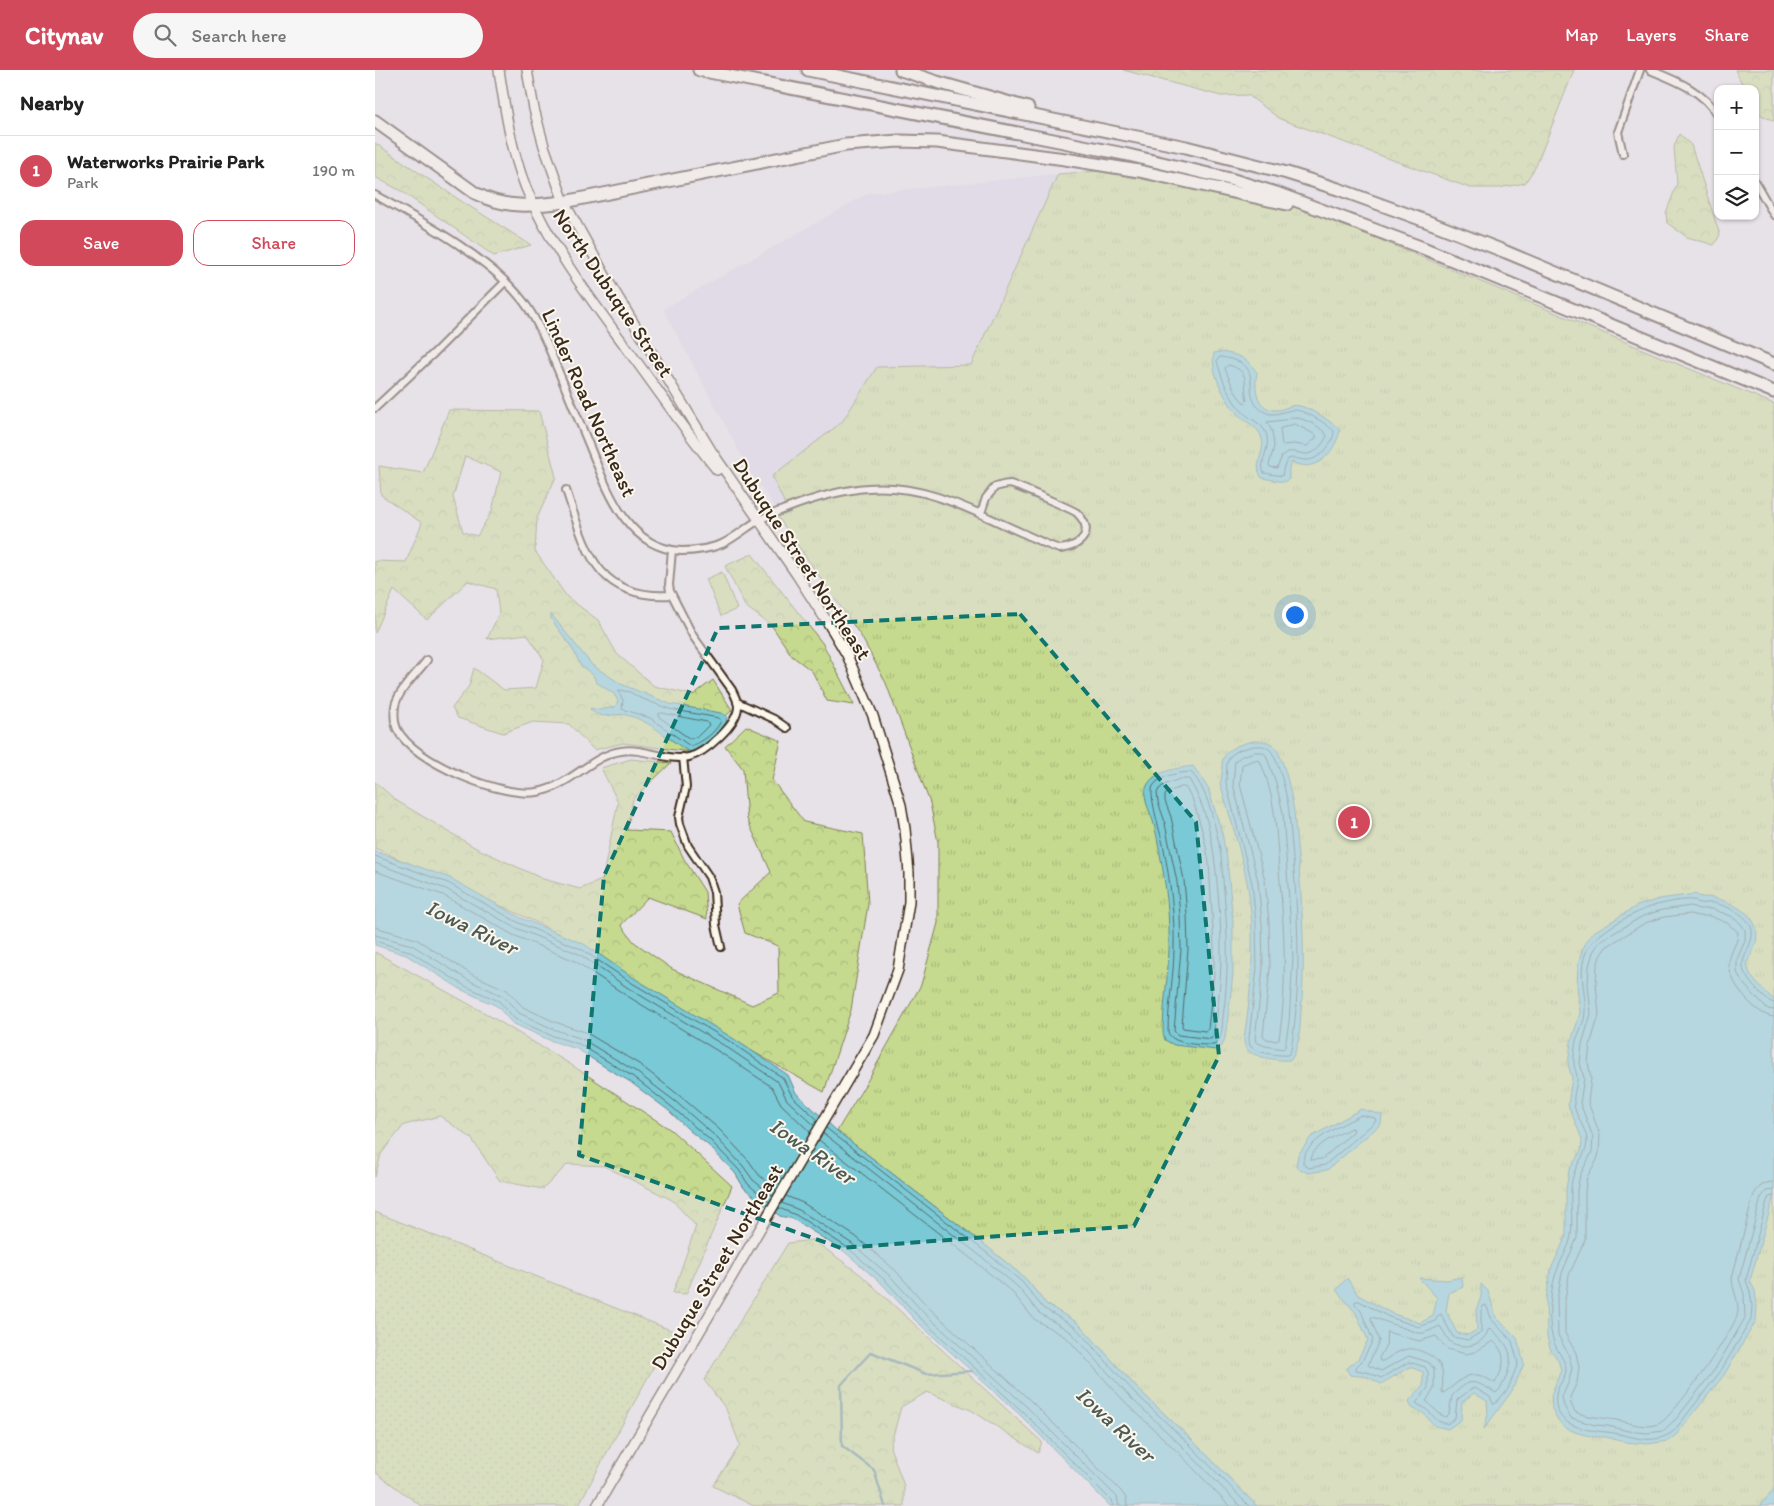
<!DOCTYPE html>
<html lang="en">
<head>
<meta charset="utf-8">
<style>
  :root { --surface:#fff; --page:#f6f6f6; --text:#222; --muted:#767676; --line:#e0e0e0; --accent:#d1495b }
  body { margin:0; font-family:Itim,sans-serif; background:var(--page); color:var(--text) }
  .controls { position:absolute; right:15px; top:15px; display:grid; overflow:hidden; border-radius:10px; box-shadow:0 1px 4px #0004 }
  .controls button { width:45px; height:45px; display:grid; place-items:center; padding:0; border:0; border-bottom:1px solid var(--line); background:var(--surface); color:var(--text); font:25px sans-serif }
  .you { position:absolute; left:919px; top:544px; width:18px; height:18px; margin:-12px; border:4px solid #fff; border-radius:50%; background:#1a73e8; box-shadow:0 0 0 8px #1a73e833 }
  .badge { display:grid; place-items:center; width:32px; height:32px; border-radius:50%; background:var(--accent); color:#fff; font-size:16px; font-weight:700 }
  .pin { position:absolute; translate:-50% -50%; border:2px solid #fff; box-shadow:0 1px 5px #0006 }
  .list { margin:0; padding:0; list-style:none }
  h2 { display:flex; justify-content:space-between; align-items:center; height:65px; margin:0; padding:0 20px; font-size:21px }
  h2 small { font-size:16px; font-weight:400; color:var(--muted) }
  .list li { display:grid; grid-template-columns:32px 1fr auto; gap:15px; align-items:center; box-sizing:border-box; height:70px; padding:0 20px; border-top:1px solid var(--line) }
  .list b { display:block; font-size:19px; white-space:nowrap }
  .list p { margin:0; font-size:16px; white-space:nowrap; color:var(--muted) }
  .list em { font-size:16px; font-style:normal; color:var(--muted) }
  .actions { display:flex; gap:10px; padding:15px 20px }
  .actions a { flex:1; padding:11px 0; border:1px solid var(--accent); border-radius:15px; text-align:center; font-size:18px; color:var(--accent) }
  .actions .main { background:var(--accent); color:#fff }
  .icon { flex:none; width:28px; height:28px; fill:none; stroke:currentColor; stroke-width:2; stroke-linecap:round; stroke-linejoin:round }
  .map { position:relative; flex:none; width:1399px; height:1436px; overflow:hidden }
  header { display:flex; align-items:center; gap:30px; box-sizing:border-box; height:70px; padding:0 25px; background:var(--accent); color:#fff }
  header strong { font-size:24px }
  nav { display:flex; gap:28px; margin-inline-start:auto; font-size:18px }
  .search { width:350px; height:45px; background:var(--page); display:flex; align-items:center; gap:12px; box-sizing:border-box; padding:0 18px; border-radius:28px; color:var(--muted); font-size:19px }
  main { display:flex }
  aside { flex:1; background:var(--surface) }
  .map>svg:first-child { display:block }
  .built { fill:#d9d2e6 }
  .grass { fill:url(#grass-dots); stroke:#808256 }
  .forest { fill:url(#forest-crowns); stroke:#808256; fill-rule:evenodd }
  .park { fill:url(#park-tufts); stroke:#808256 }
  .pitch { fill:#c5da8f; stroke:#808256 }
  .water { fill:#7ac9d6; stroke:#61898c }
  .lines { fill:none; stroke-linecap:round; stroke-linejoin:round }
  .shore { stroke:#546a68; stroke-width:1 }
  .stream { stroke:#61898c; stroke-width:2.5 }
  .minor-casing { stroke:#3b2a1e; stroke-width:10 }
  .secondary-casing { stroke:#3b2a1e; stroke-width:12 }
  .motorway-casing { stroke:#3b2a1e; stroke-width:15 }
  .minor { stroke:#fbf7ec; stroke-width:6 }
  .secondary { stroke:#fbf7ec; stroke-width:9 }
  .motorway { stroke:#fbf7ec; stroke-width:11 }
  .marked { fill:none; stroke:#0f766e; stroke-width:4; stroke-dasharray:10 6; stroke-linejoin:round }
  .labels { text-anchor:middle; stroke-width:4; stroke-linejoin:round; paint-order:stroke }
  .street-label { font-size:21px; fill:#3b2a1e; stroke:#fbf7ec }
  .water-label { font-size:22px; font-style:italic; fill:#4e5a55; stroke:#fbf7ec }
</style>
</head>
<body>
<header>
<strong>Citynav</strong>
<div class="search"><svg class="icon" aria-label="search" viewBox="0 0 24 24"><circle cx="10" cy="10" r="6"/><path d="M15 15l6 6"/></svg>Search here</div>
<nav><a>Map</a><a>Layers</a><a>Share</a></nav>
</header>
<main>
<aside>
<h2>Nearby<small></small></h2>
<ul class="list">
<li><span class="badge">1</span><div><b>Waterworks Prairie Park</b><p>Park</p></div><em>190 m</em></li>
</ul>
<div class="actions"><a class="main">Save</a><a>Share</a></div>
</aside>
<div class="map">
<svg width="1399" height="1436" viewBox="0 0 1399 1436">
  <defs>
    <pattern id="grass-dots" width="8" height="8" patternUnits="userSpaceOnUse" patternTransform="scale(1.25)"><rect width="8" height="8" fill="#c5da8f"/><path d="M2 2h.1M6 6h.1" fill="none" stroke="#aabb7b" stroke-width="1.8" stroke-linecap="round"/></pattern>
    <pattern id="forest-crowns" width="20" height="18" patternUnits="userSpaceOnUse" patternTransform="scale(1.25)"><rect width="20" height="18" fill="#c5da8f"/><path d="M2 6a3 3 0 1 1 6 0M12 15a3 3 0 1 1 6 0" fill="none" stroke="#aabb7b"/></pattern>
    <pattern id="park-tufts" width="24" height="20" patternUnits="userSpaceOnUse" patternTransform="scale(1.25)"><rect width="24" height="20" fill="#c5da8f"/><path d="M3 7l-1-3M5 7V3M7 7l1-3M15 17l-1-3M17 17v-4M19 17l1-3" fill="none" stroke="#aabb7b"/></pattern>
  </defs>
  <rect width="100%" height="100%" fill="#e7e1e8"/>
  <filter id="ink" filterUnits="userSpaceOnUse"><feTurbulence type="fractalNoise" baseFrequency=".02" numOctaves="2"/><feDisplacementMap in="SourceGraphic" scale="10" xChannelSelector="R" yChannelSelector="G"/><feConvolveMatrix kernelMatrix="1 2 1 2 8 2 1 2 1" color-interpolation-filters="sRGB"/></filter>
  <g filter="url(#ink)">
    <path class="built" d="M683 104 596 295 502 297 467 352 397 406 409 432 400 437 376 403 288 239 494 123Z"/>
    <path class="grass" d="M0 1142 298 1261 203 1436H46L0 1402Z"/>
    <g class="forest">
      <path d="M748 0H1199L1161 96 1150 113 1124 118H1095L905 49 873 25 846 26Z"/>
      <path d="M1360 0H1399V51C1377 41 1380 42 1380 19H1370Z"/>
      <path d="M1304 64 1316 75 1345 165 1339 175 1312 167 1292 153 1291 143 1302 114 1299 77Z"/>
      <path d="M0 73 83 129 156 175 119 186 26 121 0 107Z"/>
      <path d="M74 340 164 341 181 407 162 448 160 481 192 527 223 550 242 584 279 616 318 625 338 610 357 640 315 682 248 673 219 680 194 654 158 652 128 663 83 648 77 638 94 616 99 598 129 620 161 618 169 590 152 564 112 569 124 544 121 519 93 511 52 550 19 520 0 563V491L31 492 47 453 6 425 4 396 48 403ZM90 386 126 402 117 441 102 466 88 462 78 427Z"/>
      <path d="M377 484 448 574 479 635 452 631 437 601 417 586 397 556 370 536 350 496Z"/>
      <path d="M371 656 406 671 397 710 429 752 488 764 493 834 476 940 449 1022 324 951 165 854 0 778V712L22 731 101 778 168 809 205 819 227 810 243 732 226 698 256 689 296 693 258 729 252 760 296 762 309 789 330 822 332 849 273 827 246 855 259 872 297 899 377 935 404 923 403 876 370 863 362 834 396 802 372 749 368 699 350 676Z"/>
      <path d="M0 882 110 943 195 994 296 1060 357 1116 311 1224 298 1223 321 1156 297 1130 229 1096 193 1094 168 1119 125 1111 96 1068 65 1046 29 1055 6 1084 0 1107Z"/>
      <path d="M438 1170 485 1204 667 1372 663 1383 596 1340 552 1322 526 1337 515 1377 529 1416V1436H379L338 1416 365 1375 351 1339 329 1310 413 1173Z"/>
    </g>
    <path class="park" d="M750 99 924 136 1399 334V1420L1384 1436H882L817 1370 763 1319 703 1253 671 1234 651 1209 615 1179 462 1061 493 1010 546 915 563 853V772L555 733 511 613 486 566 400 443 409 440V432L397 406 467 352 502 297 596 295 683 104Z"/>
    <path class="pitch" d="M347 502 362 539 346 546 331 509Z"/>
    <g class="water">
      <path d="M844 282C862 284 872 287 882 303 879 317 881 338 899 340 909 341 915 333 925 336 939 340 954 350 965 360 962 375 951 392 936 395 930 397 922 394 916 392L914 398V409L909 412 887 408C876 393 894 380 885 364 881 356 874 354 868 349 853 337 834 302 839 283Z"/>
      <path d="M176 544 217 595 246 614 295 634 346 643 352 646C352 663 329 676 315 682 294 671 276 650 251 645 237 642 228 652 215 639L216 638 224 640 240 637 243 631 239 624 221 612 218 605 206 596 197 578 176 549Z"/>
      <path d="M878 671C886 671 894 670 900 677 909 688 917 727 919 742 925 808 932 875 926 941 925 957 925 976 916 990 906 991 874 988 870 976 869 974 869 971 869 968 877 918 881 862 872 812 865 779 855 746 845 713 848 706 847 700 847 693 849 678 866 674 878 671Z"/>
      <path d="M818 696 833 718 847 763 852 789 858 852V903L854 940 850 968 847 976 841 980 799 975 790 970 788 963C788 935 793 907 794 879 795 847 791 815 785 784 783 773 781 761 778 751 774 740 766 725 773 714 781 700 805 698 818 696Z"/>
      <path d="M0 781 75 808 146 848 209 874 259 908 356 967 413 1005 421 1023 462 1061 615 1179 651 1209 671 1234 703 1253 763 1319 817 1370 882 1436H735L645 1345 540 1250 508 1215 470 1182 418 1149 405 1146 385 1131 369 1118 360 1103 333 1075 315 1061 293 1040 254 1011 230 997 202 979 174 970 137 953 122 936 87 920 31 885 0 875Z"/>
      <path d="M1320 824C1327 829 1331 826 1338 828 1351 830 1364 837 1373 845 1384 855 1384 870 1377 883 1375 888 1371 892 1373 898 1374 908 1392 923 1399 930V1125L1375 1211 1380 1221 1382 1236 1381 1251 1349 1305 1302 1364 1293 1371 1272 1374 1250 1372 1231 1367H1218L1203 1363 1190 1358 1183 1350 1177 1339 1176 1325 1186 1300 1183 1290 1175 1278 1172 1267 1171 1229 1176 1199 1191 1166V1120L1194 1100 1206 1081 1207 1069 1193 1035 1197 1008 1193 994 1196 972 1205 943 1202 916 1203 894 1208 878 1217 863 1262 836 1284 829Z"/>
      <path d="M986 1039 1007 1045 1006 1054 952 1100 933 1103 921 1097 923 1085 936 1067Z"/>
      <path d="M1087 1207 1088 1217 1074 1223 1071 1241 1082 1263 1093 1265 1102 1260 1101 1240 1106 1227V1214L1113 1221 1121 1247 1142 1268 1149 1294 1137 1321 1109 1359 1113 1344 1112 1331 1099 1323 1087 1332 1086 1350 1073 1359 1060 1356 1048 1343 1037 1338 1034 1331 1048 1316V1302L1035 1297 1006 1314 993 1307 975 1305 971 1299 983 1289 993 1270 981 1243 961 1220 972 1208 983 1225 1016 1243 1045 1253 1058 1246 1062 1228 1044 1208 1072 1210Z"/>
      <path d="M1399 1420V1436H1384Z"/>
    </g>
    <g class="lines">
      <g class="shore">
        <path d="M845 287C897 293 861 324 888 341 899 348 906 341 918 340 928 339 952 354 959 361 959 373 945 389 933 390 926 391 920 386 913 389L909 396 907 406 889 403C883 391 898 377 890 361 885 352 876 350 869 343 855 330 847 310 842 291Z"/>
        <path d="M854 295C876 302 868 311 872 331L870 333C862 329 853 307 850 298Z"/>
        <path d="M918 347C928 348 948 357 952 366 948 374 940 385 930 384 924 383 919 381 913 382L907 386 902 398 895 397 894 395 899 377 897 361 892 352 909 350Z"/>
        <path d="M920 354 941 365V368L932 376 919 374 907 375 905 359Z"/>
        <path d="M244 620 255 622 263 627 294 639 344 648 346 651C341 662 327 673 315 676L275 648 247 639 248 630 244 622Z"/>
        <path d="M287 643 332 652 334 655 323 666 315 669 284 647V644Z"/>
        <path d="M879 676C885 676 889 675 894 679 903 686 913 730 914 742 921 821 929 901 916 980L913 985C906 986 881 983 876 977 874 974 874 971 874 968L882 898 881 854 877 813 851 713 852 693 855 686 864 680Z"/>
        <path d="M880 682H887L891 685 901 713 908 743 918 888 914 952 910 977 908 979 890 976 881 972 880 969 888 898 887 854 883 811 858 714 860 691 867 686Z"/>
        <path d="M880 690 885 691C901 729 901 760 904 800 909 857 913 912 904 969L902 971 892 969 888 966 895 898 894 853 890 810 865 714 867 695Z"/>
        <path d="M816 702C831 718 837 743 842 765 847 783 847 802 849 821 853 865 854 904 848 947 847 956 848 970 839 975 827 975 797 975 793 962 793 934 799 906 799 878 800 845 795 812 789 779 787 767 773 725 778 716 784 706 805 702 816 702Z"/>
        <path d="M805 709H814C836 747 839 780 843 823 848 873 847 915 839 965L836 969 803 965 799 961 806 879 805 845 802 812 789 749 783 732 782 723 784 719 789 715Z"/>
        <path d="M807 717H810L817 728 821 740 829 767 834 792 839 878V903L833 959 830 961 808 958 807 956 813 879 812 845 809 810 796 747 790 731V725L793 722Z"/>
        <path d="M0 786 73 813 144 853 206 879 257 913 354 971 408 1008 417 1026 443 1050"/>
        <path d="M0 793 71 819 141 858 204 884 253 918 350 976 403 1012 412 1030 439 1055"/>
        <path d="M0 801 68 825 138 865 200 891 249 924 346 983 397 1017 406 1034 435 1062"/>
        <path d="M0 857 41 869 96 904 132 920 148 937 180 952 210 962 264 994 305 1026 345 1060 374 1091 384 1105 401 1120"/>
        <path d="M0 865 37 875 93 910 128 926 144 943 178 959 207 969 260 1001 301 1032 340 1066 368 1096 378 1110 398 1126"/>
        <path d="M0 871 34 881 90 916 124 931 140 949 175 965 204 974 257 1006 297 1037 336 1071 364 1100 373 1114 394 1132"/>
        <path d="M1399 933C1390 932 1369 907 1368 898 1366 885 1379 875 1377 860 1374 845 1351 835 1338 833 1334 832 1329 834 1325 833 1318 831 1324 830 1317 830 1308 829 1295 832 1286 834 1266 838 1221 861 1212 880 1202 902 1211 920 1210 941 1210 952 1204 961 1201 971 1200 978 1198 987 1199 993 1199 999 1203 1004 1202 1011 1201 1018 1198 1025 1199 1033 1199 1045 1211 1057 1212 1070 1212 1084 1203 1091 1199 1103 1192 1122 1199 1145 1196 1165 1195 1176 1187 1187 1183 1198 1179 1207 1177 1218 1176 1228 1174 1241 1174 1260 1179 1272 1182 1282 1191 1290 1191 1300 1190 1310 1182 1316 1181 1325 1177 1356 1209 1360 1231 1362 1255 1364 1276 1378 1299 1361L1345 1302 1376 1250 1377 1236 1375 1222 1371 1210 1392 1131 1394 1127 1399 1126"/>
        <path d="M1399 940 1393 939 1389 936 1367 912 1362 902V889L1370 871V860L1366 854 1356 846 1337 839H1324L1316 836 1287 840 1268 846 1225 871 1218 882 1214 896 1213 915 1216 944 1207 974 1205 993 1209 1008 1205 1033 1218 1067 1217 1082 1205 1105 1202 1120V1168L1187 1203 1182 1230 1183 1265 1194 1286 1197 1298 1194 1311 1187 1327 1189 1336 1196 1348 1220 1355 1233 1356 1253 1361 1272 1363 1288 1361 1302 1348 1340 1299 1370 1248 1369 1224 1364 1209 1386 1128 1391 1121 1399 1120"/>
        <path d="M1399 947C1380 946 1353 911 1354 893 1355 881 1363 874 1363 862L1352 853 1335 846H1323L1315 844 1289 847 1270 853 1231 877 1225 886 1222 897 1221 914 1224 945 1215 975 1213 992 1216 1008 1213 1032 1225 1065 1224 1083 1222 1090 1212 1107 1210 1121V1170L1194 1205 1190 1230V1263L1201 1283 1204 1297 1202 1313 1195 1327 1196 1334 1200 1342C1212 1347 1222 1347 1234 1349 1250 1350 1267 1360 1283 1354 1297 1350 1357 1262 1362 1246 1366 1233 1357 1221 1357 1208L1378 1127C1382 1117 1389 1112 1399 1112"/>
        <path d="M986 1045 1000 1048 1001 1051 950 1095 934 1098 928 1094C926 1072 969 1054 986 1045Z"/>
        <path d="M451 1058 612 1183 647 1212 668 1238 700 1257 759 1322 814 1374 874 1436"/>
        <path d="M976 1058 979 1059 978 1062 947 1089 936 1090C938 1074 963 1065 976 1058Z"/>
        <path d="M448 1063 608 1188 643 1217 664 1243 696 1262 755 1327 809 1378 865 1436"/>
        <path d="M444 1070 603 1194 637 1222 659 1249 692 1268 750 1332 804 1383 854 1436"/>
        <path d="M411 1126 428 1133 480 1166 520 1200 553 1237 657 1332 746 1421 751 1428 752 1436"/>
        <path d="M407 1133 424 1140 476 1173 515 1206 548 1242 652 1337 742 1427 744 1436"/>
        <path d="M404 1138 421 1145 473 1178 511 1211 543 1246 648 1342 736 1430 738 1436"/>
        <path d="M981 1231H984L1014 1247 1044 1257 1060 1251 1064 1245 1066 1244 1078 1267 1093 1270 1106 1262V1241L1108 1236 1111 1235 1117 1250 1137 1271 1143 1293 1133 1319 1119 1335 1115 1327 1100 1318 1096 1319 1082 1330 1080 1348 1072 1354 1063 1351 1051 1339 1041 1333 1053 1318V1302L1050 1297 1034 1292 1006 1308 995 1303 981 1300V1297L987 1291 998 1270 986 1241 980 1234Z"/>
        <path d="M997 1247 1043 1263H1049L1065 1256 1075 1272C1089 1280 1108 1276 1113 1260L1116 1259C1134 1275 1140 1284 1131 1307 1128 1313 1126 1319 1121 1323 1100 1311 1096 1306 1077 1326L1074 1344 1071 1347 1066 1345 1051 1331 1059 1319V1299L1053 1292 1034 1286 1006 1301 993 1295 1004 1271 996 1249Z"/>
        <path d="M1012 1262 1044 1271 1061 1266 1072 1279 1091 1284 1100 1282 1118 1271C1133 1284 1129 1298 1120 1313 1115 1311 1111 1307 1106 1306 1090 1300 1080 1317 1068 1323L1067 1321C1069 1301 1068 1290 1048 1282 1043 1280 1038 1278 1033 1279 1024 1280 1015 1287 1008 1291H1005L1004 1288 1011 1275Z"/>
      </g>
      <path class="stream" d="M510 1436 499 1400 467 1376 466 1315 496 1282 551 1304 597 1301"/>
      <defs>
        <g id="minor">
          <path d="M1275 0C1300 10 1329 21 1343 46"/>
          <path d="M1248 84 1243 62 1265 0"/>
          <path d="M1380 112 1399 145"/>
          <path d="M0 125C46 151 111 186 144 226 157 241 165 259 173 276 186 307 199 339 212 370 231 415 249 478 306 481 320 481 334 479 347 474 359 468 370 459 382 451 391 446 403 442 413 438 439 428 465 420 493 418 549 414 594 439 643 461 657 467 671 475 685 479 706 476 721 462 702 443 699 440 640 415 635 414 630 414 624 416 620 417L611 428 606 443"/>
          <path d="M0 338 59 283 130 212"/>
          <path d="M191 420C211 479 220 530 297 525"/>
          <path d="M52 590C43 602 22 622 20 636 19 644 19 652 22 659 38 692 127 728 162 722 194 717 217 685 246 681 269 677 292 692 314 687 330 683 362 655 363 637 363 631 360 626 357 620L318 566 295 521 294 515 297 480"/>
          <path d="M362 632 399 649 412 658"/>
          <path d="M308 687 311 717 304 747 305 754 313 776 334 807 339 822 341 855 346 877"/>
        </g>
        <g id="secondary">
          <path d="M124 0C130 40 136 80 151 118 176 178 218 232 256 284 285 323 312 363 342 400"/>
          <path d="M152 0 159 39 169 76 189 132 232 209 337 382 422 505 458 561 472 585 498 646 526 735 530 759 534 803V832L523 900 499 965 222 1436"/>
        </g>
        <g id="motorway">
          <path d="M324 0 749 84 855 109 901 123 1048 178 1399 322"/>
          <path d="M433 0 811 77 912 103 963 119 1059 154 1131 182 1399 294"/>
          <path d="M526 0 562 12 653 38"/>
          <path d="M0 51 100 123C130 139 157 136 189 132L471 75 524 71 562 72 690 89 764 101 912 134"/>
        </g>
      </defs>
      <use href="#minor" class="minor-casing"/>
      <use href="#secondary" class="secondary-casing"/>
      <use href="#motorway" class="motorway-casing"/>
      <use href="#minor" class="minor"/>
      <use href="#secondary" class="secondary"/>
      <use href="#motorway" class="motorway"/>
    </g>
  </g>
  <path d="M0 0H1399V1436H0ZM645 544 821 752 844 986 759 1156 466 1178 204 1085 229 806 343 558Z" fill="#e7e1e8" fill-opacity=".55" fill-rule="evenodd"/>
  <path class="marked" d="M645 544 821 752 844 986 759 1156 466 1178 204 1085 229 806 343 558Z"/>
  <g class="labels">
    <g class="street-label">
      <text transform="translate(238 223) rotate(56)" y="7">North Dubuque Street</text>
      <text transform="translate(214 333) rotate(66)" y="7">Linder Road Northeast</text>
      <text transform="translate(427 489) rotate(57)" y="7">Dubuque Street Northeast</text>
      <text transform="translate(342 1197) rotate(-59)" y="7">Dubuque Street Northeast</text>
    </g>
    <g class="water-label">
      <text transform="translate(97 857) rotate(26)" y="8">Iowa River</text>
      <text transform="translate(438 1081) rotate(35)" y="8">Iowa River</text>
      <text transform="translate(741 1354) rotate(43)" y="8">Iowa River</text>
    </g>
  </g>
</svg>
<div class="controls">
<button>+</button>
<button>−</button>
<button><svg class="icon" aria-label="layers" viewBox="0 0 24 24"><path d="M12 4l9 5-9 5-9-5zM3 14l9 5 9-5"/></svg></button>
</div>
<div class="you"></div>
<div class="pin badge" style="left:979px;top:752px">1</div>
</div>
</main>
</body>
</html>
